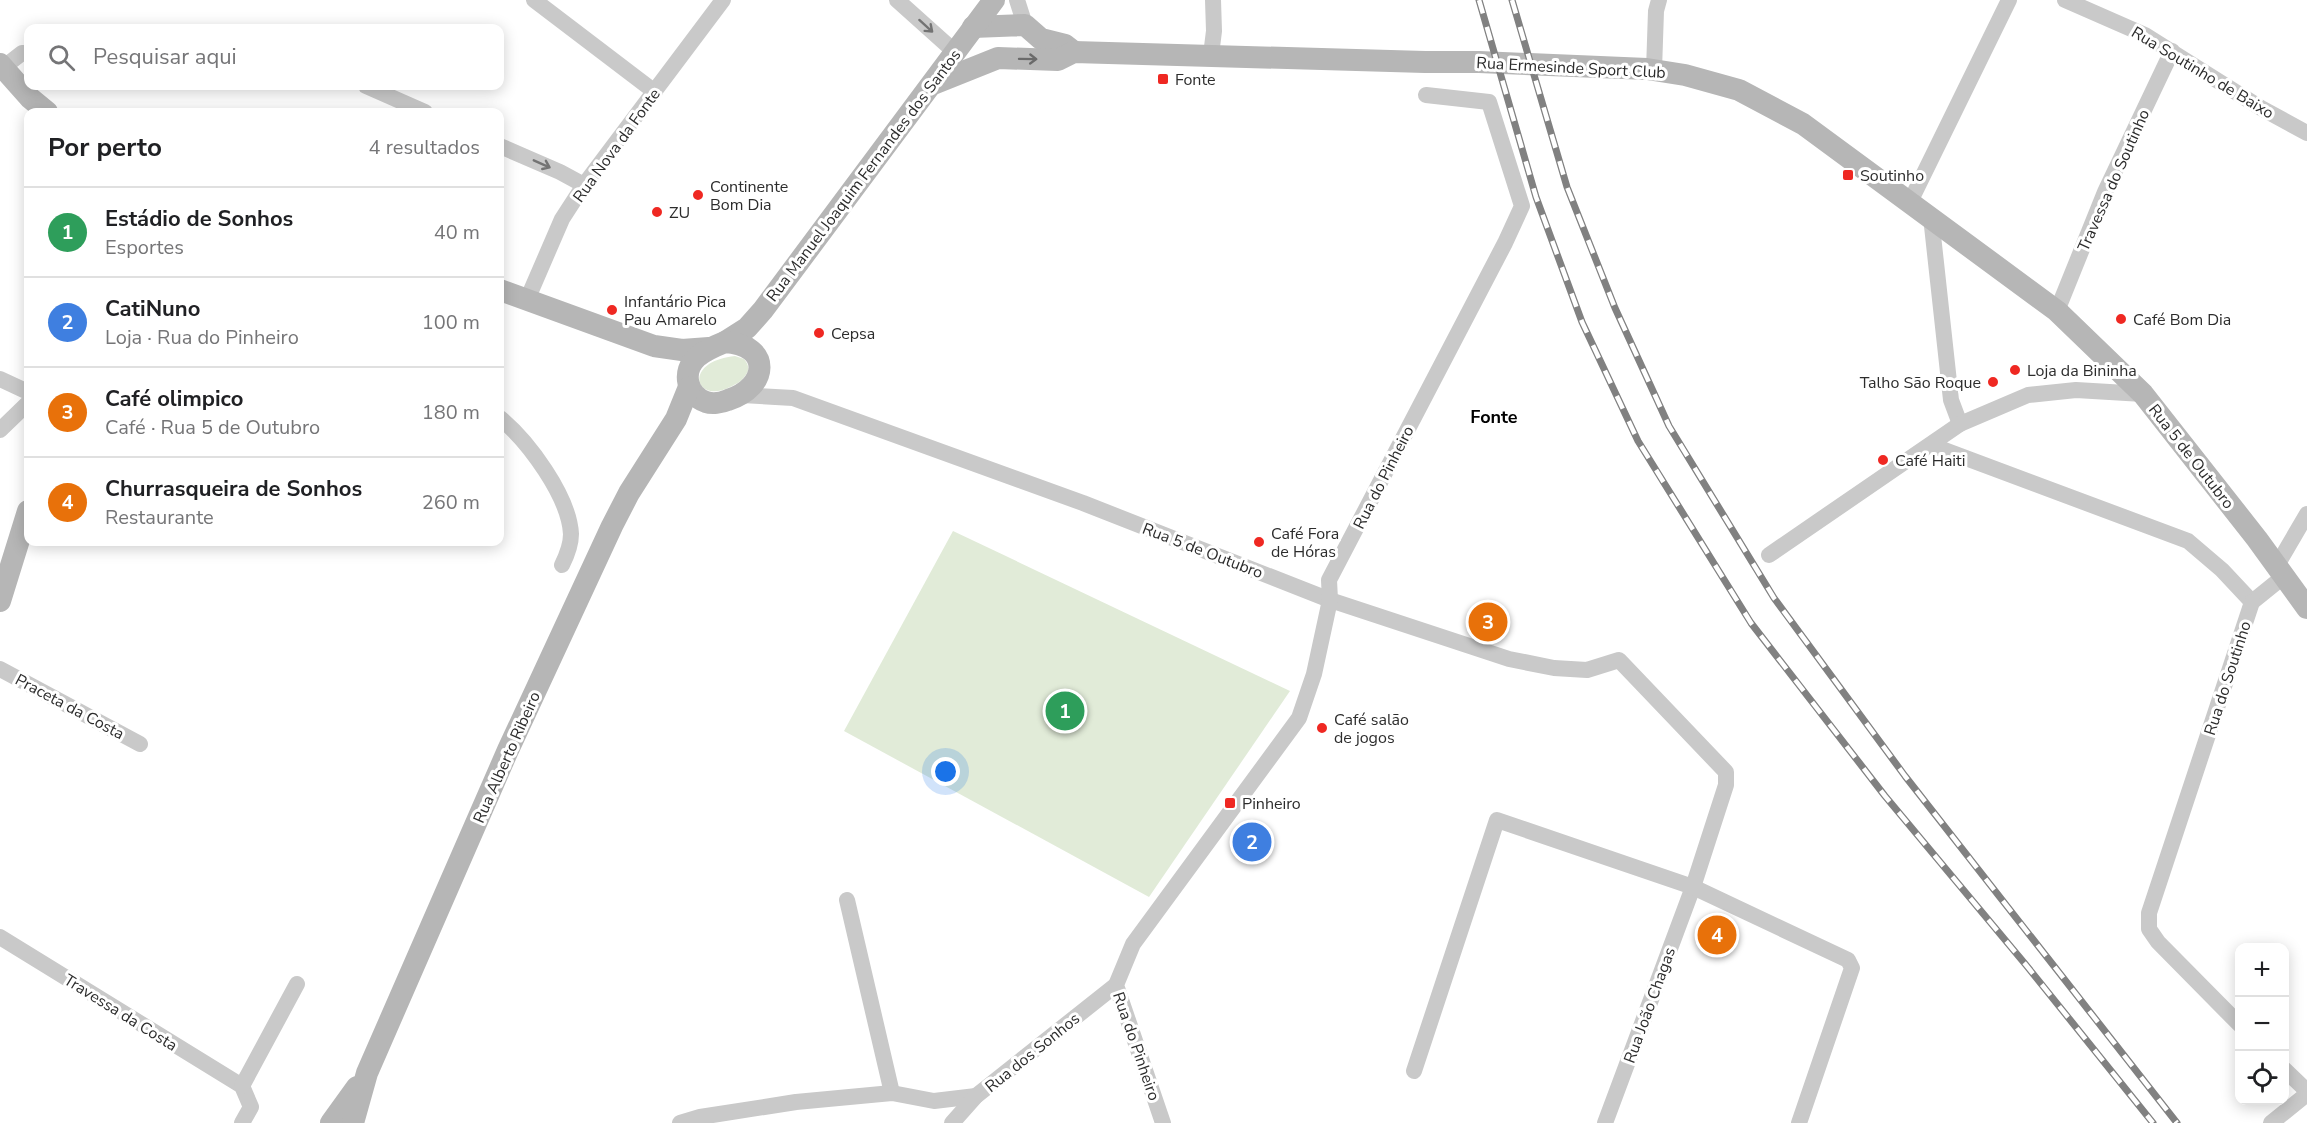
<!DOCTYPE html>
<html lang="pt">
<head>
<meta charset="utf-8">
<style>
  :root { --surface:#fff; --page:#f2f2f2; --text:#202124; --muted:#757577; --line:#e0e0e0; --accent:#ef2822 }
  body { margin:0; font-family:"Nunito Sans",sans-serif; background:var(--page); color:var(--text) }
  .controls { position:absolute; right:18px; bottom:18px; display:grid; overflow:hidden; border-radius:12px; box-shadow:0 3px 15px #0003 }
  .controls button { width:54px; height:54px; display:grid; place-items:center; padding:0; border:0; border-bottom:2px solid var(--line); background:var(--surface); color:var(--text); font:30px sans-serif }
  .you { position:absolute; left:946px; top:772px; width:21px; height:21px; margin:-15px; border:4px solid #fff; border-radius:50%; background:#1a73e8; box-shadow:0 0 0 9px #1a73e833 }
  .badge { display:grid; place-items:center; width:39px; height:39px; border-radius:50%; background:var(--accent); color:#fff; font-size:20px; font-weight:700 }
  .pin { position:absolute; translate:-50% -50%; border:3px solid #fff; box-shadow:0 2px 6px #0006 }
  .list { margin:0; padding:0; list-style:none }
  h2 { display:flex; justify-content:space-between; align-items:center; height:78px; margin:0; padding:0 24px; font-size:26px }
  h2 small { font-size:20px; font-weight:400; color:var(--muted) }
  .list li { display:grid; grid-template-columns:39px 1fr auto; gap:18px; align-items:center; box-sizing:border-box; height:90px; padding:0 24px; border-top:2px solid var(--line) }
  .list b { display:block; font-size:22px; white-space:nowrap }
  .list p { margin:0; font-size:20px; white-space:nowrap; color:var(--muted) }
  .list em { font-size:20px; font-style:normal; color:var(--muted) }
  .icon { flex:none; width:33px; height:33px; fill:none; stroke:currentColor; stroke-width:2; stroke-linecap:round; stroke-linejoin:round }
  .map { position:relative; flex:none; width:2307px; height:1123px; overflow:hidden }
  .search { position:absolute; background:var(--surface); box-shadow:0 3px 15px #0003; left:24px; top:24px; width:480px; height:66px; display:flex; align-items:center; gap:15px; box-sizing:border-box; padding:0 21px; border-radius:12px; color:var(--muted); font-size:22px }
  .panel { position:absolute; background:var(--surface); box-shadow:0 3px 15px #0003; left:24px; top:108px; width:480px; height:438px; border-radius:12px }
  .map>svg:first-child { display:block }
  .green { fill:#e1ebd8 }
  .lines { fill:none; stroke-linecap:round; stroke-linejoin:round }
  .street { stroke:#c9c9c9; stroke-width:16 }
  .secondary { stroke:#b6b6b6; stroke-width:22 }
  .rail-casing { stroke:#818181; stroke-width:7 }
  .rail { stroke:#fff; stroke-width:4.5; stroke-dasharray:14; stroke-linecap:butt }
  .oneway { stroke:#737373 }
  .oneway2 { stroke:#6a6a6a }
  .poi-dot { fill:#ef2822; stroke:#fff; stroke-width:2 }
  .labels { text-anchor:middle; stroke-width:6; stroke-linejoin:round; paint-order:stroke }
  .street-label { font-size:16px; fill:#2c2c2c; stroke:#fff }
  .poi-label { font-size:16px; fill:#2c2c2c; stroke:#fff; text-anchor:start }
  .neighbourhood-label { font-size:18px; font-weight:bold; fill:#000; stroke:#fff }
</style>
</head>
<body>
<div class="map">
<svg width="2307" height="1123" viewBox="0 0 2307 1123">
  <rect width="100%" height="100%" fill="#fff"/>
  <g class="green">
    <path d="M735 356 744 359C749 365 750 370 745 376 741 382 736 384 730 387 696 405 681 362 735 356Z"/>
    <path d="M953 531 1290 691 1149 897 844 731Z"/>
  </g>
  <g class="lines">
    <g class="street">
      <path d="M534 0 655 92"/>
      <path d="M897 0 955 52"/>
      <path d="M1017 0 1025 25"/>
      <path d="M2065 0 2145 35 2261 108 2307 133"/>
      <path d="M1211 55 1214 31 1213 0"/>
      <path d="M4 67 22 53 28 54"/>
      <path d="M1654 70 1656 11 1659 0"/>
      <path d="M366 86 425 112"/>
      <path d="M500 146 560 172 584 185"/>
      <path d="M1910 202 2009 0"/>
      <path d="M1931 217 1951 400 1960 424"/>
      <path d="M527 300 562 219 584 185 723 0"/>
      <path d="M2057 311 2105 192 2172 51"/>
      <path d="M0 379 28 392"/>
      <path d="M742 395 793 398 1083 503 1330 600 1509 659 1554 668 1587 670 1619 660 1726 772V785L1693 887 1605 1123"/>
      <path d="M500 418C528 441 569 496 571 534 571 545 567 555 562 565"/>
      <path d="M0 430 28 403"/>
      <path d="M1931 445 2188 541 2222 570 2252 602"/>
      <path d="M1769 555 1960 424 2028 395 2076 390 2143 394"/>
      <path d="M2276 567 2307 514"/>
      <path d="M2252 602 2283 577"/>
      <path d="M0 669 140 744"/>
      <path d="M847 900 892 1093"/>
      <path d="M0 937 242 1086 251 1107 242 1123"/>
      <path d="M2240 1025 2158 942 2149 929V913L2252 602"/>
      <path d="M2284 1069 2307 1091"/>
      <path d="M1414 1071 1497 820 1693 887 1848 960 1852 968 1799 1123"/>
      <path d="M242 1086 297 984"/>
      <path d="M680 1123 700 1117 796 1102 892 1093 934 1101 976 1096"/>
      <path d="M952 1123 976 1096 1116 985"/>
      <path d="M1163 1123 1116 985 1133 944 1299 718 1314 674 1330 600 1329 580 1505 243 1522 206 1489 102 1426 95"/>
      <path d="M2271 1123 2307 1094"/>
    </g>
    <g class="secondary">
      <path d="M973 27 1025 25 1041 39 1065 45 1074 52"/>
      <path d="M0 64 30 98 47 112"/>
      <path d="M933 84 998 58 1058 60 1074 52 1425 62H1479L1647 69 1685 75 1739 90 1803 124 2057 311 2143 394 2257 539 2307 608"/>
      <path d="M500 290 654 346 682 350 709 348"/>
      <path d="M725 342 747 328 763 310 994 0"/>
      <path d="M725 342C772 345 769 387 728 400 721 403 712 404 706 402 687 395 681 372 697 357 705 350 715 346 725 342Z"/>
      <path d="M0 601 28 511"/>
      <path d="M331 1123 357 1087"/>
      <path d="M353 1123 367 1073 508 750 612 526 629 493 676 419 689 387"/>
    </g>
    <defs>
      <g id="rail">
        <path d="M1479 0 1536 197 1582 322 1638 441 1751 623 1885 796 2026 965 2153 1123"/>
        <path d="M1512 0 1567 187 1615 308 1669 426 1774 598 1905 776 2177 1123"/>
      </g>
    </defs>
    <use href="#rail" class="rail-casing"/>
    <use href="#rail" class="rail"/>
  </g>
  <defs><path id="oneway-shaft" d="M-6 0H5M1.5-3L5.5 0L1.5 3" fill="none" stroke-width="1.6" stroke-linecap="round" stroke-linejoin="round" transform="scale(1.5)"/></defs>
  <g class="oneway">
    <use href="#oneway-shaft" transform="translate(926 26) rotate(42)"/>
    <use href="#oneway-shaft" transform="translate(542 164) rotate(24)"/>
  </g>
  <use class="oneway2" href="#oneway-shaft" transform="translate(1028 59) rotate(1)"/>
  <g class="poi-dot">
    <rect x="1157" y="73" width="12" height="12" rx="3"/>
    <rect x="1842" y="169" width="12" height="12" rx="3"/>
    <circle cx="698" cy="195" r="6"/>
    <circle cx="657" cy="212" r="6"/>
    <circle cx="612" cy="310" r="6"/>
    <circle cx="2121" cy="319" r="6"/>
    <circle cx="819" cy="333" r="6"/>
    <circle cx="2015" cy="370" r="6"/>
    <circle cx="1993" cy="382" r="6"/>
    <circle cx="1883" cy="460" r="6"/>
    <circle cx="1259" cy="542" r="6"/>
    <circle cx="1322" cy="728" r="6"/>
    <rect x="1224" y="797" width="12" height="12" rx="3"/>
  </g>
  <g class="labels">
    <g class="street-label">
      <text transform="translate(1571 67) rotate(3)" y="6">Rua Ermesinde Sport Club</text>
      <text transform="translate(2203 72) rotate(31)" y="6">Rua Soutinho de Baixo</text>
      <text transform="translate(616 145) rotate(-54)" y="6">Rua Nova da Fonte</text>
      <text transform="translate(863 175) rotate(-53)" y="6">Rua Manuel Joaquim Fernandes dos Santos</text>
      <text transform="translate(2113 180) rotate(-66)" y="6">Travessa do Soutinho</text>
      <text transform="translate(2192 456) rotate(52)" y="6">Rua 5 de Outubro</text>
      <text transform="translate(1383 477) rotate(-63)" y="6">Rua do Pinheiro</text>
      <text transform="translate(1203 550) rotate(21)" y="6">Rua 5 de Outubro</text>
      <text transform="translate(2227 678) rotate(-72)" y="6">Rua do Soutinho</text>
      <text transform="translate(70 706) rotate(28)" y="6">Praceta da Costa</text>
      <text transform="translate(506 757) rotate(-66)" y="6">Rua Alberto Ribeiro</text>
      <text transform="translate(1649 1005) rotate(-70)" y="6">Rua João Chagas</text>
      <text transform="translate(121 1012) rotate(32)" y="6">Travessa da Costa</text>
      <text transform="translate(1137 1046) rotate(71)" y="6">Rua do Pinheiro</text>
      <text transform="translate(1032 1052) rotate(-39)" y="6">Rua dos Sonhos</text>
    </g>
    <g class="poi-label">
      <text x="1175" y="85">Fonte</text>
      <text x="1860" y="181">Soutinho</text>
      <text x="710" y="192">Continente<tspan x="710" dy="18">Bom Dia</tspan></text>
      <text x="669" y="218">ZU</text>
      <text x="624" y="307">Infantário Pica<tspan x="624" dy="18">Pau Amarelo</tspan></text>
      <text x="2133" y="325">Café Bom Dia</text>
      <text x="831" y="339">Cepsa</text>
      <text x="2027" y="376">Loja da Bininha</text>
      <text x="1981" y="388" text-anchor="end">Talho São Roque</text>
      <text x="1895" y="466">Café Haiti</text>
      <text x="1271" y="539">Café Fora<tspan x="1271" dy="18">de Hóras</tspan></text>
      <text x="1334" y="725">Café salão<tspan x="1334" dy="18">de jogos</tspan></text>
      <text x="1242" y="809">Pinheiro</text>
    </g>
    <g class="neighbourhood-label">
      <text x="1494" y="423">Fonte</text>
    </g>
  </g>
</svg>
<div class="controls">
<button>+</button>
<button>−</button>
<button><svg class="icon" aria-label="locate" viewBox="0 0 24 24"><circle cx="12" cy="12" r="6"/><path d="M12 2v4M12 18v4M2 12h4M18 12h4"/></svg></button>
</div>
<div class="you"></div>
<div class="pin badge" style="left:1065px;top:711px;background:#2e9e5b">1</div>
<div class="pin badge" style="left:1252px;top:842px;background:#3f7fe0">2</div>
<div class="pin badge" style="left:1488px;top:622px;background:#e8710a">3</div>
<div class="pin badge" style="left:1717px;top:935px;background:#e8710a">4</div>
<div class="search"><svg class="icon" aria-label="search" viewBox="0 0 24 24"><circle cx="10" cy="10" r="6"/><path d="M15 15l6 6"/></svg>Pesquisar aqui</div>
<section class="panel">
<h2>Por perto<small>4 resultados</small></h2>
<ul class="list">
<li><span class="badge" style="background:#2e9e5b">1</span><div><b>Estádio de Sonhos</b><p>Esportes</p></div><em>40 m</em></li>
<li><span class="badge" style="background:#3f7fe0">2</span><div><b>CatiNuno</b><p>Loja · Rua do Pinheiro</p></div><em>100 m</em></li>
<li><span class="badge" style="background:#e8710a">3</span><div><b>Café olimpico</b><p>Café · Rua 5 de Outubro</p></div><em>180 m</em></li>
<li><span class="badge" style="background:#e8710a">4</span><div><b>Churrasqueira de Sonhos</b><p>Restaurante</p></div><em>260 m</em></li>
</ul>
</section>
</div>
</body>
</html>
